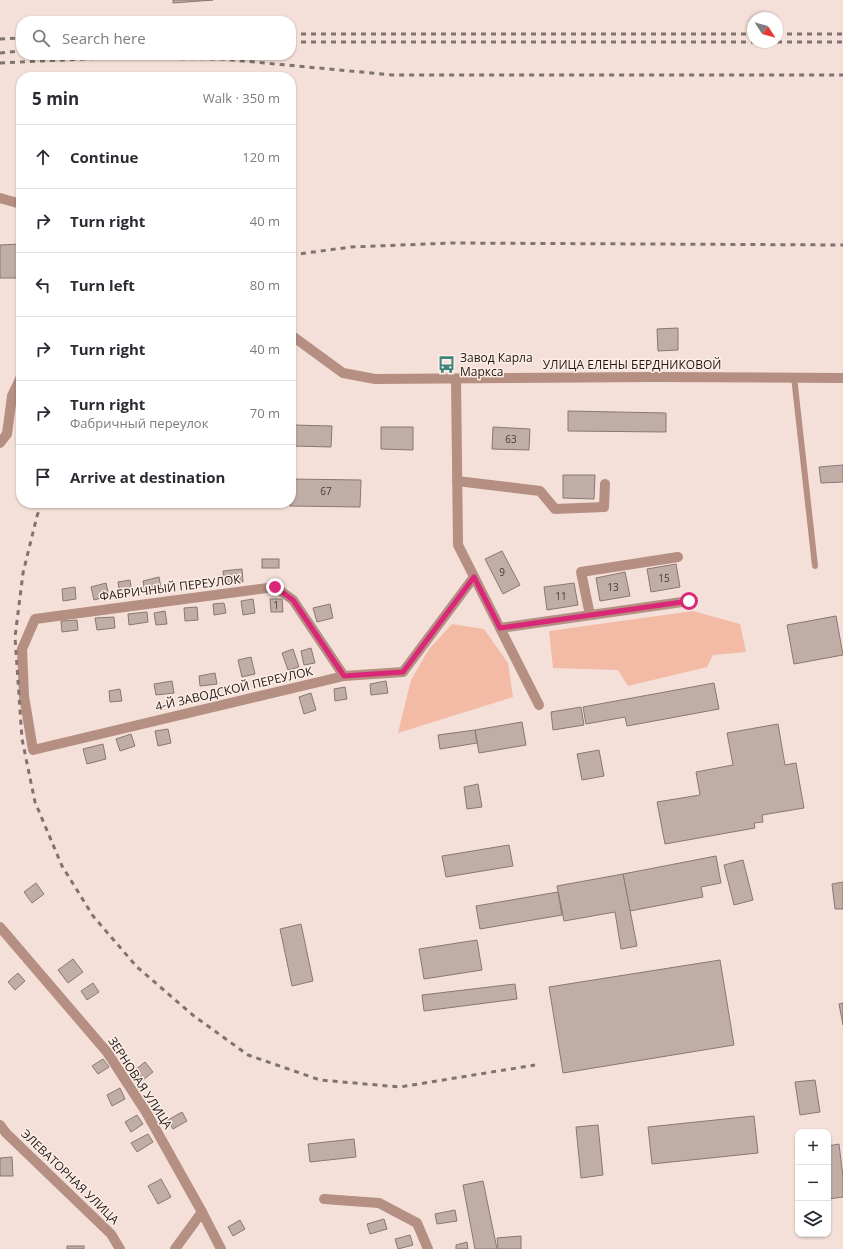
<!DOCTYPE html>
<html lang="en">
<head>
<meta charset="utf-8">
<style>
  :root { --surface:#fff; --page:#f7f7f7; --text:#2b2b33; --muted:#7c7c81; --line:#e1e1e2 }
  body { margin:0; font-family:"Open Sans",sans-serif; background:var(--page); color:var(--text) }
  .controls { position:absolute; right:12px; bottom:12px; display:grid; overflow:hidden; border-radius:8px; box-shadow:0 1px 3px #0004 }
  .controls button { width:36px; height:36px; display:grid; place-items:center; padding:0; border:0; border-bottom:1px solid var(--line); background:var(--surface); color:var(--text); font:20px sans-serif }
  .compass { position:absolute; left:747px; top:12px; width:36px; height:36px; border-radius:50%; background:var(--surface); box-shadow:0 1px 3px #0004; rotate:126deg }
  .stop { position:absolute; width:12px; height:12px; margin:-9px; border:3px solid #db2777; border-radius:50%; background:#fff }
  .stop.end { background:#db2777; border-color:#fff; box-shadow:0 1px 4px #0008 }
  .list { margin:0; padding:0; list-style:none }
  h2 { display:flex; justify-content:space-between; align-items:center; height:52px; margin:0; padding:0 16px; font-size:17px }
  h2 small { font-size:13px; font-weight:400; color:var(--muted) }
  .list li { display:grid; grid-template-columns:26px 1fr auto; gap:12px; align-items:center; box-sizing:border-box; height:64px; padding:0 16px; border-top:1px solid var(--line) }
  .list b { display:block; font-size:15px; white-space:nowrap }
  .list p { margin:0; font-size:13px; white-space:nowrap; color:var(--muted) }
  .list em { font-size:13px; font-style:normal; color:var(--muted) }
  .icon { flex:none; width:22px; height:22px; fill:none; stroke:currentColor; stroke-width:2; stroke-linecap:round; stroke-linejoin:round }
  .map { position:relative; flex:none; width:843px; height:1249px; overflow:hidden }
  .search { position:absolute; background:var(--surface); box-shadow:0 1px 3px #0004; left:16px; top:16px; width:280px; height:44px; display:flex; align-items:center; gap:10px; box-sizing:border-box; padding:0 14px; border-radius:16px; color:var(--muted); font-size:15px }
  .panel { position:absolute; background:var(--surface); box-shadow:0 1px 3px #0004; left:16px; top:72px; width:280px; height:436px; border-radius:16px }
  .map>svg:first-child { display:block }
  .green { fill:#f3bba6 }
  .building { fill:#c0ada6; stroke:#897771 }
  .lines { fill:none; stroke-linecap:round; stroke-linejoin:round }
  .service { stroke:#b48f82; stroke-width:6 }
  .minor { stroke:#b48f82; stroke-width:10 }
  .tertiary { stroke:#b48f82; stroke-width:10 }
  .rail { stroke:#80736f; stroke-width:3; stroke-dasharray:5 5; stroke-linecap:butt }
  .route { stroke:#db2777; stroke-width:5 }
  .labels { text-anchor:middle; stroke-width:3; stroke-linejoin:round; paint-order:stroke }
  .number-label { font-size:10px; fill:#463c39 }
  .poi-label { font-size:12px; fill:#1e1715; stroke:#feeee8; text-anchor:start }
  .street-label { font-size:12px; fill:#1e1715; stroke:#feeee8 }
</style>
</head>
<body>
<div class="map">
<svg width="843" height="1249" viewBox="0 0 843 1249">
  <rect width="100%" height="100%" fill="#f4e0d9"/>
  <g class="green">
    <path d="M693 611 740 624 746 652 713 655 707 667 628 686 618 670 553 668 549 631Z"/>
    <path d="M452 624 484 629 508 663 513 697 398 733 411 680 429 649Z"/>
  </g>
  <g class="building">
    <path d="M173 0H213L173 3Z"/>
    <path d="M21 244V278H0V245Z"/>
    <path d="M678 328V350L658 351 657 329Z"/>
    <path d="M568 411 666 413V432L568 431Z"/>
    <path d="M293 425 332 426 331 447 293 446Z"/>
    <path d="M381 427H413V450L381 449Z"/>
    <path d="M493 427 530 429 529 450 492 449Z"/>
    <path d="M843 465V482L821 483 819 467Z"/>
    <path d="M563 475H595L594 499 563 498Z"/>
    <path d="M291 479 361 480 360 507 290 506Z"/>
    <path d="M502 551 520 585 503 594 485 559Z"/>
    <rect x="262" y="559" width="17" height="9"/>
    <path d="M676 564 680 587 651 592 647 569Z"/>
    <path d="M242 569 243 582 224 584 223 571Z"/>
    <path d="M625 572 630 596 600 601 596 578Z"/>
    <path d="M159 577 161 588 145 592 143 581Z"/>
    <path d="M130 580 132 593 120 595 118 582Z"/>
    <path d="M106 583 109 596 94 600 91 587Z"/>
    <path d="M574 583 578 605 547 610 544 587Z"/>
    <path d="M75 587 76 599 63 601 62 589Z"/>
    <path d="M253 599 255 613 243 615 241 601Z"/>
    <path d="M270 599H282L283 612H271Z"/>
    <path d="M224 603 226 613 214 615 213 604Z"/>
    <path d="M330 604 333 618 317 622 313 608Z"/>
    <path d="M197 607 198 620 185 621 184 608Z"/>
    <path d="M165 611 167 624 156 625 154 613Z"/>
    <path d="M147 612 148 622 129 625 128 614Z"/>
    <path d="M836 616 843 655 794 664 787 625Z"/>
    <path d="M114 617 115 628 97 630 95 618Z"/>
    <path d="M77 620 78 630 62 632 61 621Z"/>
    <path d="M311 648 315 663 304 665 301 651Z"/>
    <path d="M293 649 299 667 288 670 282 653Z"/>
    <path d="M251 657 255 674 242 677 238 660Z"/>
    <path d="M215 673 217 684 200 686 199 676Z"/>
    <path d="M172 681 174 693 156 695 154 684Z"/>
    <path d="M386 681 388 693 371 695 370 684Z"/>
    <path d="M714 683 719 709 627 726 625 717 586 724 583 707Z"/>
    <path d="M345 687 347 699 335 701 334 689Z"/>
    <path d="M120 689 122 701 110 702 109 691Z"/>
    <path d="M311 693 316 710 304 714 299 697Z"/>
    <path d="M581 707 584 725 553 730 551 712Z"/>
    <path d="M522 722 526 745 479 753 475 730Z"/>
    <path d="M778 724 785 765 796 763 804 808 762 815 763 822 754 823 755 828 665 844 657 802 700 795 696 772 733 765 727 733Z"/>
    <path d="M168 729 171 743 158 746 155 731Z"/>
    <path d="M475 730 477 743 440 749 438 735Z"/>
    <path d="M131 734 135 746 120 751 116 739Z"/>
    <path d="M103 744 106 759 87 764 83 749Z"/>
    <path d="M599 750 604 776 582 780 577 754Z"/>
    <path d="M478 784 482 807 467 809 464 787Z"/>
    <path d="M509 845 513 866 446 877 442 856Z"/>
    <path d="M716 856 721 883 701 887 703 897 630 911 623 874Z"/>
    <path d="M743 860 753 900 734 905 724 865Z"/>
    <path d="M623 874 637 946 621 949 615 912 564 921 557 886Z"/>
    <path d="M843 882V909H835L832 884Z"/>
    <path d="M36 883 44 894 32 903 24 892Z"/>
    <path d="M558 892 562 915 480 929 476 906Z"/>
    <path d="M301 924 313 981 292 986 280 929Z"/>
    <path d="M477 940 482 970 424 979 419 949Z"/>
    <path d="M73 959 83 972 68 983 58 970Z"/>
    <path d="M720 960 734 1045 563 1073 549 987Z"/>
    <path d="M18 973 25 981 15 990 8 982Z"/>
    <path d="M93 983 99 992 87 1000 81 991Z"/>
    <path d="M515 984 517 999 424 1011 422 995Z"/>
    <path d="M843 1003V1025L839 1004Z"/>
    <path d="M103 1059 109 1067 98 1074 92 1066Z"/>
    <path d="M145 1062 153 1072 143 1080 135 1070Z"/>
    <path d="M815 1080 820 1112 800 1115 795 1082Z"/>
    <path d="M120 1088 125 1099 112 1106 107 1095Z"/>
    <path d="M182 1112 187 1121 173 1129 168 1120Z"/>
    <path d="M137 1115 143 1124 131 1132 125 1122Z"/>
    <path d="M754 1116 758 1153 652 1164 648 1127Z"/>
    <path d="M598 1125 603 1175 581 1178 576 1127Z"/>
    <path d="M148 1134 153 1142 137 1152 131 1143Z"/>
    <path d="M354 1139 356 1157 310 1162 308 1144Z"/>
    <path d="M839 1144 843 1177V1197L828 1199V1146Z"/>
    <path d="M12 1157 13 1176H0V1158Z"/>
    <path d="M161 1179 171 1197 158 1204 148 1186Z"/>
    <path d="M483 1181 497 1249H475L463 1185Z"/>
    <path d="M455 1210 457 1221 437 1224 435 1214Z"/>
    <path d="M384 1219 387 1229 370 1234 367 1224Z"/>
    <path d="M240 1220 245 1229 233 1236 228 1227Z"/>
    <path d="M410 1235 413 1245 398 1249 395 1239Z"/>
    <path d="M521 1236V1249H498L497 1238Z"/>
    <path d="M467 1242 468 1249H456V1245Z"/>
    <rect x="67" y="1246" width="17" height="3"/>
  </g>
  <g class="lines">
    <path class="service" d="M794 377 815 566"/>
    <g class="minor">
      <path d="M456 379 458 545 539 705"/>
      <path d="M0 443 7 434 12 396 21 377"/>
      <path d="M457 481 540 491 555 509 604 507 605 484"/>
      <path d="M590 615 581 572 678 557"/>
      <path d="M500 628 689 601"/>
      <path d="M344 676 293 600 275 587 35 619 22 649 24 696 33 750 344 676 403 672 474 577"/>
      <path d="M0 927 107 1052 146 1112 202 1212 221 1249"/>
      <path d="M0 1125 6 1133 111 1234 120 1249"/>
      <path d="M324 1199 379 1203 417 1223 428 1249"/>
      <path d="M175 1249 202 1212"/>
    </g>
    <g class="tertiary">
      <path d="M0 198 21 204"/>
      <path d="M291 335 343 373 375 379 655 377 843 378"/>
    </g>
    <g class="rail">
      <path d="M291 34H753"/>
      <path d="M777 34H843"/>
      <path d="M0 39 21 38"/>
      <path d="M291 42H753"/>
      <path d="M777 42H843"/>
      <path d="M0 53 21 51"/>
      <path d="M0 63 105 58 222 59 393 75H843"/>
      <path d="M291 255 351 247 452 243 843 245"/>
      <path d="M42 503 37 516 23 573 15 637 22 739 35 802 62 866 93 916 137 967 194 1016 248 1055 320 1080 400 1087 535 1065"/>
    </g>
  </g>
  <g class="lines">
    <path class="route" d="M275 587 293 600 344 676 403 672 474 577 500 628 689 601"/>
  </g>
  <defs>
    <symbol id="bus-bare" viewBox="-9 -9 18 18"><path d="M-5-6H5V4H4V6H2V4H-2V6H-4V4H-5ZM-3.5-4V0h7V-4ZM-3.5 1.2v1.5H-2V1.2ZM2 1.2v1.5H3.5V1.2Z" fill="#3f857d" stroke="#feeee8" stroke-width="2.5" paint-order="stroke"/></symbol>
  </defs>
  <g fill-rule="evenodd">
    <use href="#bus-bare" x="434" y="352" width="25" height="25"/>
  </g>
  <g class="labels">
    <g class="number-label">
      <text x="511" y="443">63</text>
      <text x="326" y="495">67</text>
      <text x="502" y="576">9</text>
      <text x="664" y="582">15</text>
      <text x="613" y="591">13</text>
      <text x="561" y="600">11</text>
      <text x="276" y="609">1</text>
    </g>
    <g class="poi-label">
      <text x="460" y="362">Завод Карла<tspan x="460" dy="14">Маркса</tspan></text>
    </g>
    <g class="street-label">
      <text x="632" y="369">УЛИЦА ЕЛЕНЫ БЕРДНИКОВОЙ</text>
      <text transform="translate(170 588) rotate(-7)" y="4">ФАБРИЧНЫЙ ПЕРЕУЛОК</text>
      <text transform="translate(234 689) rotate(-13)" y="4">4-Й ЗАВОДСКОЙ ПЕРЕУЛОК</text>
      <text transform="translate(140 1083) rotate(57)" y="4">ЗЕРНОВАЯ УЛИЦА</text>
      <text transform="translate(70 1177) rotate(44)" y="4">ЭЛЕВАТОРНАЯ УЛИЦА</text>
    </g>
  </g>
</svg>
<div class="controls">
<button>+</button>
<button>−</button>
<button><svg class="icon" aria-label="layers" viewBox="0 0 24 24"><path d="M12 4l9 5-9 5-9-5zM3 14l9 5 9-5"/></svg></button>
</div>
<svg class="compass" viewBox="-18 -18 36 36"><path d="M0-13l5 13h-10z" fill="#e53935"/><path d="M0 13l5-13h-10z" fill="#7c7c81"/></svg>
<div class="stop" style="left:689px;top:601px"></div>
<div class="stop end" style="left:275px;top:587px"></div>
<div class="search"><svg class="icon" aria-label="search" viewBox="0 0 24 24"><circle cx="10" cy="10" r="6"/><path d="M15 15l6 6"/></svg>Search here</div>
<section class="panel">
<h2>5 min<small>Walk · 350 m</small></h2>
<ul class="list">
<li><svg class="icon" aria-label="ahead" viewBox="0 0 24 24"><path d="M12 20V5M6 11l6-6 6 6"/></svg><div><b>Continue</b></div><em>120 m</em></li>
<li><svg class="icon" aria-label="right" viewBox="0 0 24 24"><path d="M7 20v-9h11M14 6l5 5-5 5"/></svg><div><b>Turn right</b></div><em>40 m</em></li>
<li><svg class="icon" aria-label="left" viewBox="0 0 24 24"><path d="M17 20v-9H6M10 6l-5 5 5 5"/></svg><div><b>Turn left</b></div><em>80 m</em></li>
<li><svg class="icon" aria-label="right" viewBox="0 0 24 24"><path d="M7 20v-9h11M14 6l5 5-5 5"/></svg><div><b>Turn right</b></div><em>40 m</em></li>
<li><svg class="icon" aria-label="right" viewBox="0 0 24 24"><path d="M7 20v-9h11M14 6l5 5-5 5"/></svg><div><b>Turn right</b><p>Фабричный переулок</p></div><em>70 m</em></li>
<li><svg class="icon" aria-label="arrive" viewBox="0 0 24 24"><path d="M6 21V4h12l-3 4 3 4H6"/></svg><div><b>Arrive at destination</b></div></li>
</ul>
</section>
</div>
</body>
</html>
